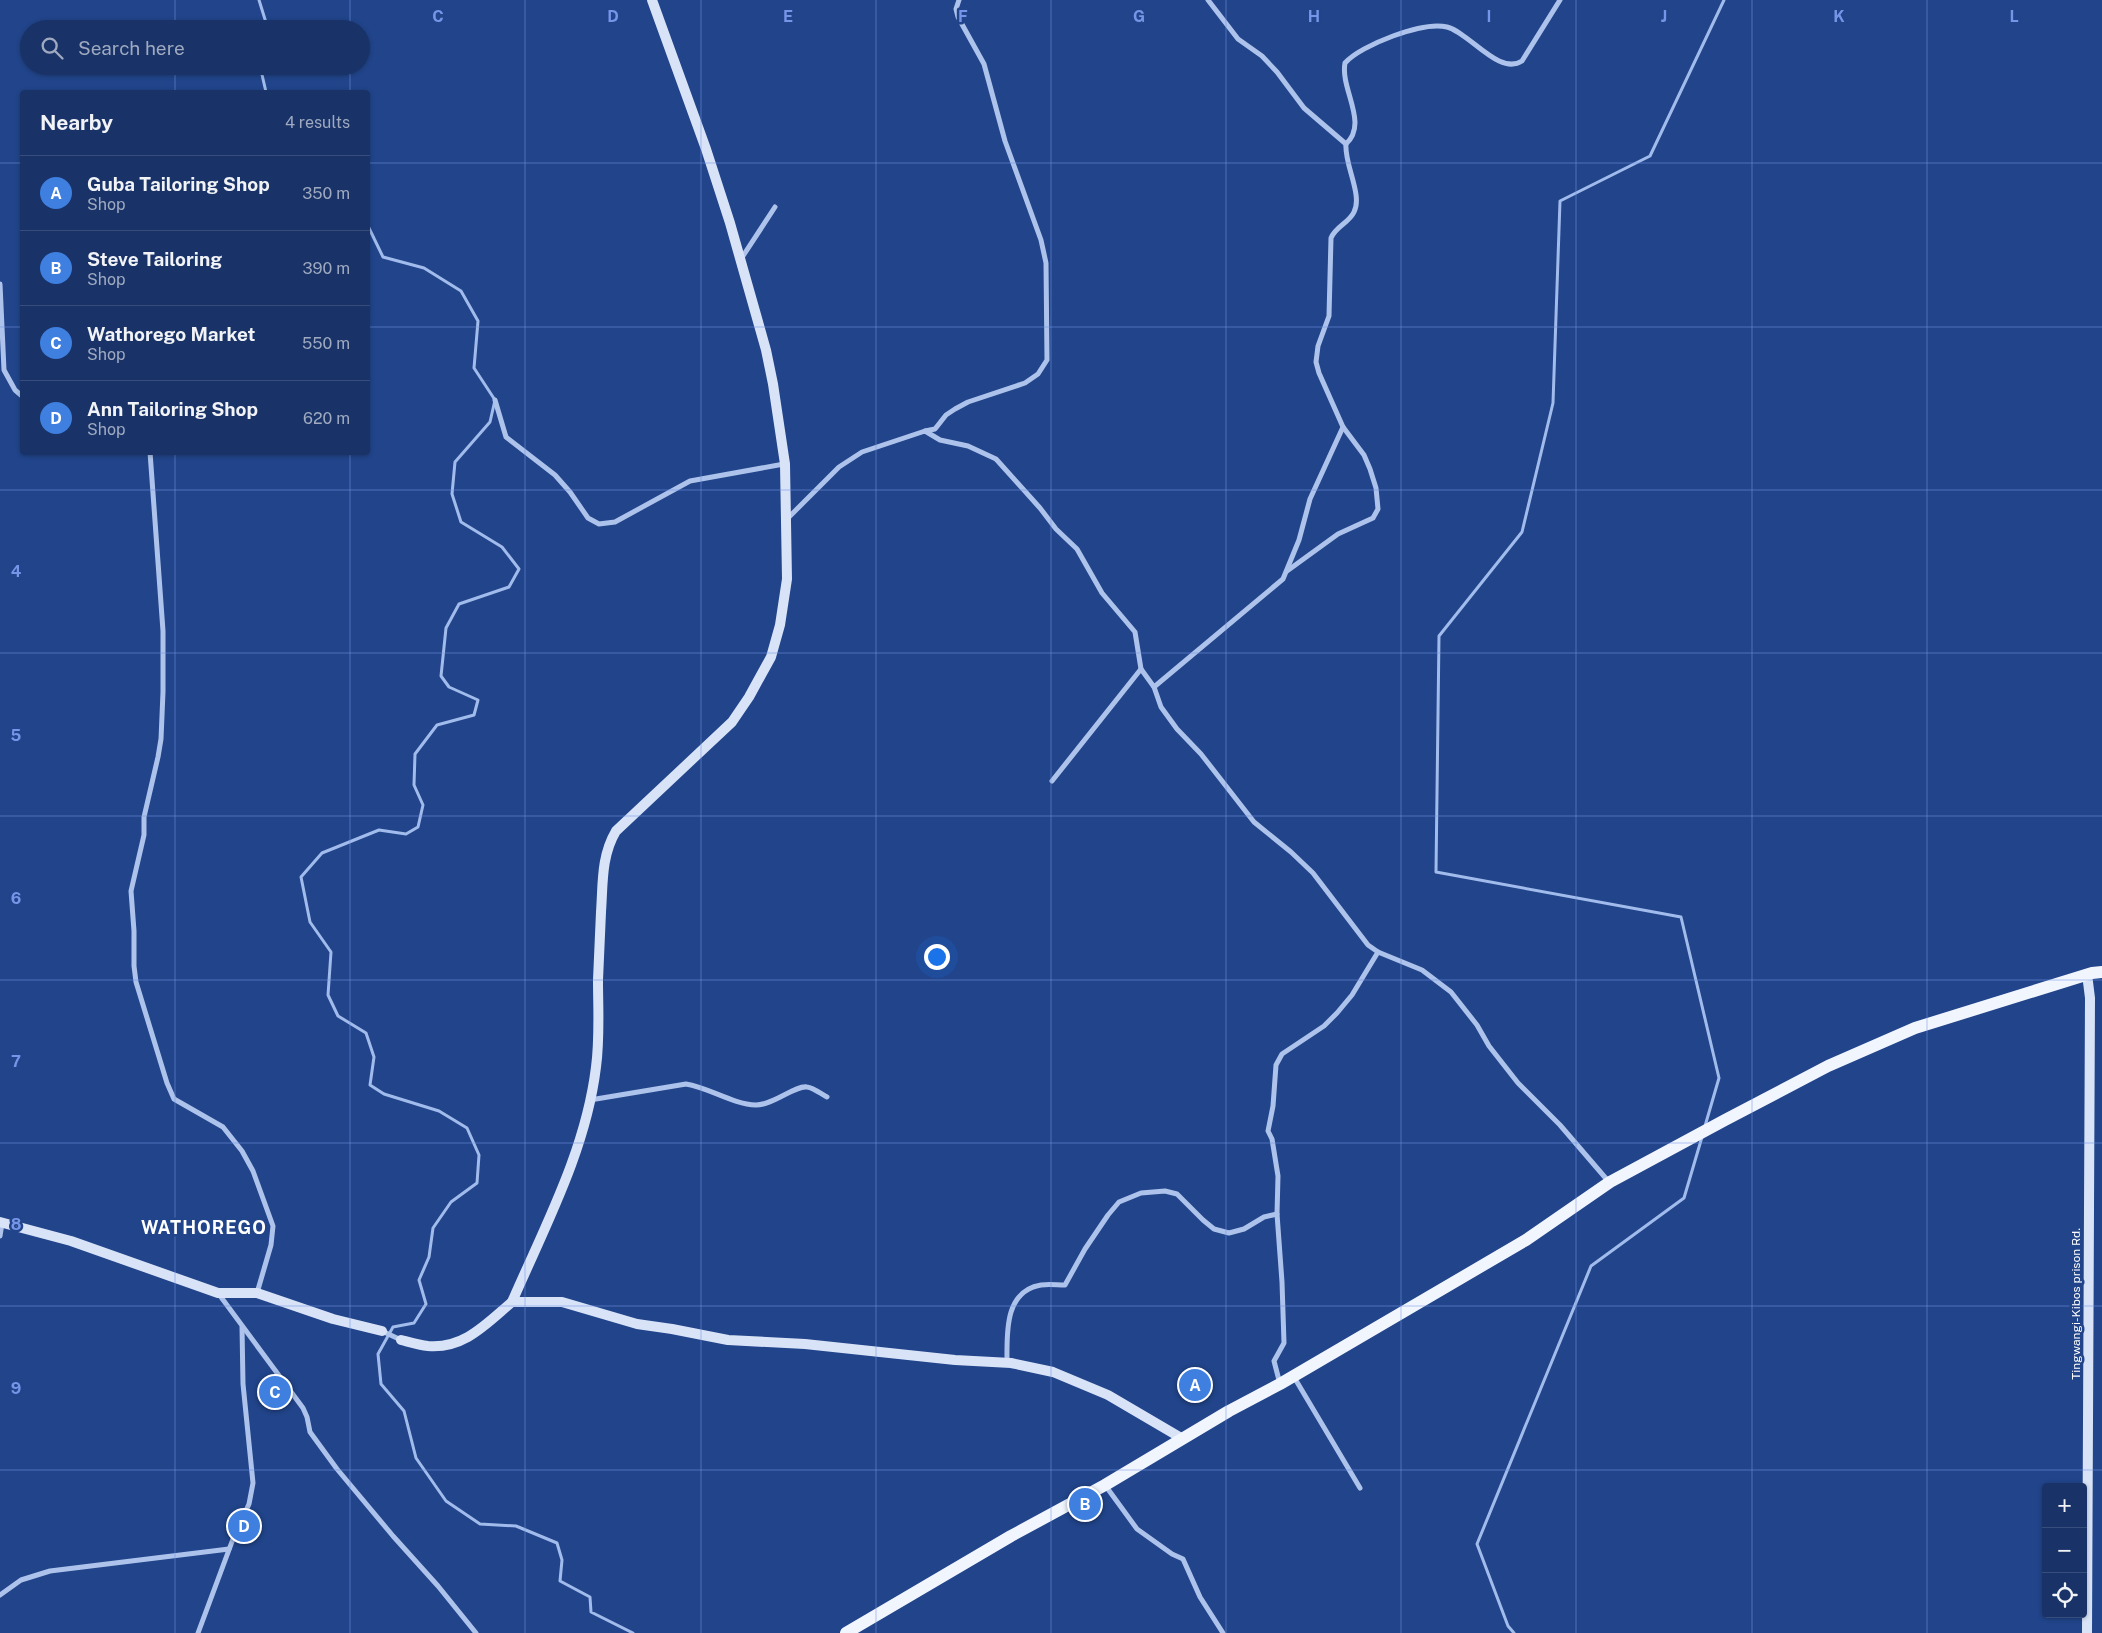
<!DOCTYPE html>
<html lang="en">
<head>
<meta charset="utf-8">
<style>
  :root { --surface:#193368; --page:#223b6e; --text:#f1f3f6; --muted:#9faac0; --line:#374e7c; --accent:#f7dd6e }
  body { margin:0; font-family:"Public Sans",sans-serif; background:var(--page); color:var(--text) }
  .controls { position:absolute; right:15px; bottom:15px; display:grid; overflow:hidden; border-radius:5px; box-shadow:0 1px 4px #0004 }
  .controls button { width:45px; height:45px; display:grid; place-items:center; padding:0; border:0; border-bottom:1px solid var(--line); background:var(--surface); color:var(--text); font:25px sans-serif }
  .you { position:absolute; left:936px; top:956px; width:18px; height:18px; margin:-12px; border:4px solid #fff; border-radius:50%; background:#1a73e8; box-shadow:0 0 0 8px #1a73e833 }
  .badge { display:grid; place-items:center; width:32px; height:32px; border-radius:50%; background:var(--accent); color:#fff; font-size:16px; font-weight:700 }
  .pin { position:absolute; translate:-50% -50%; border:2px solid #fff; box-shadow:0 1px 5px #0006 }
  .list { margin:0; padding:0; list-style:none }
  h2 { display:flex; justify-content:space-between; align-items:center; height:65px; margin:0; padding:0 20px; font-size:21px }
  h2 small { font-size:16px; font-weight:400; color:var(--muted) }
  .list li { display:grid; grid-template-columns:32px 1fr auto; gap:15px; align-items:center; box-sizing:border-box; height:75px; padding:0 20px; border-top:1px solid var(--line) }
  .list b { display:block; font-size:19px; white-space:nowrap }
  .list p { margin:0; font-size:16px; white-space:nowrap; color:var(--muted) }
  .list em { font-size:16px; font-style:normal; color:var(--muted) }
  .icon { flex:none; width:28px; height:28px; fill:none; stroke:currentColor; stroke-width:2; stroke-linecap:round; stroke-linejoin:round }
  .map { position:relative; flex:none; width:2102px; height:1633px; overflow:hidden }
  .search { position:absolute; background:var(--surface); box-shadow:0 1px 4px #0004; left:20px; top:20px; width:350px; height:55px; display:flex; align-items:center; gap:12px; box-sizing:border-box; padding:0 18px; border-radius:28px; color:var(--muted); font-size:19px }
  .panel { position:absolute; background:var(--surface); box-shadow:0 1px 4px #0004; left:20px; top:90px; width:350px; height:365px; border-radius:5px }
  .map>svg:first-child { display:block }
  .lines { fill:none; stroke-linecap:round; stroke-linejoin:round }
  .stream { stroke:#a1bcec; stroke-width:3 }
  .street { stroke:#adc3eb; stroke-width:5 }
  .secondary { stroke:#d8e3f8; stroke-width:10 }
  .primary { stroke:#f1f5fe; stroke-width:12 }
  .grid { fill:none; stroke:#7795e8; stroke-width:1; stroke-opacity:0.55 }
  .labels { text-anchor:middle; stroke-width:5; stroke-linejoin:round; paint-order:stroke }
  .street-label { font-size:12px; fill:#fff; stroke:#21448a }
  .district-label { font-size:18px; font-weight:bold; letter-spacing:1px; fill:#fff; stroke:#21448a }
  .grid-label { font-size:16px; text-anchor:middle; font-weight:bold; fill:#7795e8; stroke:#21448a; stroke-width:5; stroke-linejoin:round; paint-order:stroke }
</style>
</head>
<body>
<div class="map">
<svg width="2102" height="1633" viewBox="0 0 2102 1633">
  <rect width="100%" height="100%" fill="#21448a"/>
  <g class="lines">
    <g class="stream">
      <path d="M259 0 268 29"/>
      <path d="M260 66 266 92"/>
      <path d="M368 226 383 257 424 268 461 291 478 321 474 368 495 400 490 422 455 462 452 494 461 522 502 547 519 569 509 587 459 604 446 628 441 676 449 687 478 700 474 715 437 725 415 754 414 785 423 805 418 827 406 834 379 830 322 853 301 877 310 922 331 952 328 995 338 1016 366 1033 374 1057 370 1085 384 1094 439 1111 467 1128 479 1155 477 1183 451 1202 433 1228 429 1257 419 1280 426 1304 414 1323 393 1327 378 1354 381 1384 404 1411 416 1458 446 1501 480 1524 516 1526 557 1543 562 1560 560 1581 590 1597 591 1612 633 1633"/>
      <path d="M1705 1126 1719 1078 1681 917 1436 872 1439 636 1522 532 1553 403 1560 201 1650 156 1724 0"/>
      <path d="M1514 1633 1508 1626 1477 1544 1591 1266 1684 1198 1702 1137"/>
    </g>
    <g class="street">
      <path d="M1208 0 1238 39 1262 56 1277 72 1304 108 1346 144"/>
      <path d="M741 259 775 207"/>
      <path d="M0 284 4 370 15 390 22 396"/>
      <path d="M495 400 506 437 555 475 570 492 588 518 599 524 615 522 690 481 784 464"/>
      <path d="M925 431 935 429 946 415 955 409 968 402 1025 383 1038 374 1047 360 1046 263 1041 240 1005 141 984 64 958 17 956 9 959 0"/>
      <path d="M150 452 163 631V692L161 739 158 757 144 817V835L131 891 134 931V966L136 982 167 1083 174 1099 223 1127 242 1151 253 1171 273 1226 271 1245 257 1293"/>
      <path d="M787 519 839 467 862 452 925 431 940 440 968 446 996 459 1040 508 1056 529 1077 549 1102 593 1135 632 1141 669 1154 687 1161 707 1177 729 1201 754 1254 822 1291 852 1313 873 1368 945 1378 952 1422 970 1451 992 1477 1025 1489 1046 1518 1083 1560 1125 1609 1182"/>
      <path d="M1287 571 1338 534 1373 518 1378 509 1376 488 1370 469 1364 455 1343 427 1319 373 1316 362 1318 346 1329 316 1331 238C1336 226 1349 223 1354 212 1363 195 1344 164 1346 144 1369 123 1340 89 1345 63 1361 45 1423 21 1447 27 1470 33 1499 76 1522 61L1560 0"/>
      <path d="M1154 687 1283 579 1299 540 1310 499 1343 427"/>
      <path d="M1052 781 1141 669"/>
      <path d="M590 1100 686 1084C710 1088 732 1104 756 1105 774 1105 795 1085 807 1087 814 1088 821 1094 827 1097"/>
      <path d="M0 1236 2 1223"/>
      <path d="M218 1293 303 1408 307 1417 310 1432 337 1469 393 1536 438 1586 476 1633"/>
      <path d="M382 1331 401 1340"/>
      <path d="M1007 1362C1007 1334 1004 1291 1041 1285 1049 1284 1057 1285 1065 1285L1085 1249 1108 1215 1119 1202 1141 1193 1165 1191 1177 1194 1203 1220 1214 1229 1229 1233 1244 1229 1264 1217 1277 1214"/>
      <path d="M1294 1377 1360 1488"/>
      <path d="M1280 1384 1274 1361 1284 1343 1282 1282 1277 1214 1278 1176 1272 1139 1268 1131 1273 1106 1276 1065 1282 1054 1324 1026 1337 1013 1352 995 1378 952"/>
      <path d="M1105 1485 1137 1529 1172 1554 1183 1559 1200 1597 1223 1633"/>
      <path d="M0 1595 21 1580 50 1571 229 1549"/>
      <path d="M198 1633 233 1539 249 1504 253 1483 243 1384 242 1327"/>
    </g>
    <g class="secondary">
      <path d="M0 1222 71 1241 218 1293H257L333 1319 382 1331"/>
      <path d="M512 1302C545 1226 586 1150 596 1067 600 1038 598 1009 598 980 599 957 600 935 601 912 603 884 601 856 616 831L732 722 749 697 771 657 780 625 787 579 785 464 773 384 766 350 730 223 706 149 652 0"/>
      <path d="M401 1340C409 1342 419 1345 428 1346 464 1349 486 1324 512 1302H562L637 1324 672 1329 728 1340 805 1344 955 1360 1011 1363 1053 1372 1108 1395 1183 1439"/>
      <path d="M2087 1633 2090 998 2087 974"/>
    </g>
    <path class="primary" d="M846 1633 1011 1536 1105 1485 1229 1411 1280 1384 1526 1240 1610 1182 1725 1120 1828 1066 1915 1028 2092 973 2102 972"/>
  </g>
  <path class="grid" d="M175 0V29M350 0V29M525 0V1633M701 0V1633M876 0V1633M1051 0V1633M1226 0V1633M1401 0V1633M1576 0V1633M1752 0V1633M1927 0V1633M175 66V92M350 66V92M0 163H22M368 163H2102M0 327H22M368 327H2102M175 452V1633M350 452V1633M0 490H2102M0 653H2102M0 816H2102M0 980H2102M0 1143H2102M0 1306H2102M0 1470H2102"/>
  <g class="labels">
    <g class="street-label">
      <text transform="translate(2076 1304) rotate(-90)" y="4">Tingwangi-Kibos prison Rd.</text>
    </g>
    <g class="district-label">
      <text x="204" y="1234">WATHOREGO</text>
    </g>
  </g>
  <g class="grid-label">
    <text x="438" y="22">C</text>
    <text x="613" y="22">D</text>
    <text x="788" y="22">E</text>
    <text x="963" y="22">F</text>
    <text x="1139" y="22">G</text>
    <text x="1314" y="22">H</text>
    <text x="1489" y="22">I</text>
    <text x="1664" y="22">J</text>
    <text x="1839" y="22">K</text>
    <text x="2014" y="22">L</text>
    <text x="16" y="577">4</text>
    <text x="16" y="741">5</text>
    <text x="16" y="904">6</text>
    <text x="16" y="1067">7</text>
    <text x="16" y="1230">8</text>
    <text x="16" y="1394">9</text>
  </g>
</svg>
<div class="controls">
<button>+</button>
<button>−</button>
<button><svg class="icon" aria-label="locate" viewBox="0 0 24 24"><circle cx="12" cy="12" r="6"/><path d="M12 2v4M12 18v4M2 12h4M18 12h4"/></svg></button>
</div>
<div class="you"></div>
<div class="pin badge" style="left:1195px;top:1385px;background:#3f7fe0">A</div>
<div class="pin badge" style="left:1085px;top:1504px;background:#3f7fe0">B</div>
<div class="pin badge" style="left:275px;top:1392px;background:#3f7fe0">C</div>
<div class="pin badge" style="left:244px;top:1526px;background:#3f7fe0">D</div>
<div class="search"><svg class="icon" aria-label="search" viewBox="0 0 24 24"><circle cx="10" cy="10" r="6"/><path d="M15 15l6 6"/></svg>Search here</div>
<section class="panel">
<h2>Nearby<small>4 results</small></h2>
<ul class="list">
<li><span class="badge" style="background:#3f7fe0">A</span><div><b>Guba Tailoring Shop</b><p>Shop</p></div><em>350 m</em></li>
<li><span class="badge" style="background:#3f7fe0">B</span><div><b>Steve Tailoring</b><p>Shop</p></div><em>390 m</em></li>
<li><span class="badge" style="background:#3f7fe0">C</span><div><b>Wathorego Market</b><p>Shop</p></div><em>550 m</em></li>
<li><span class="badge" style="background:#3f7fe0">D</span><div><b>Ann Tailoring Shop</b><p>Shop</p></div><em>620 m</em></li>
</ul>
</section>
</div>
</body>
</html>
